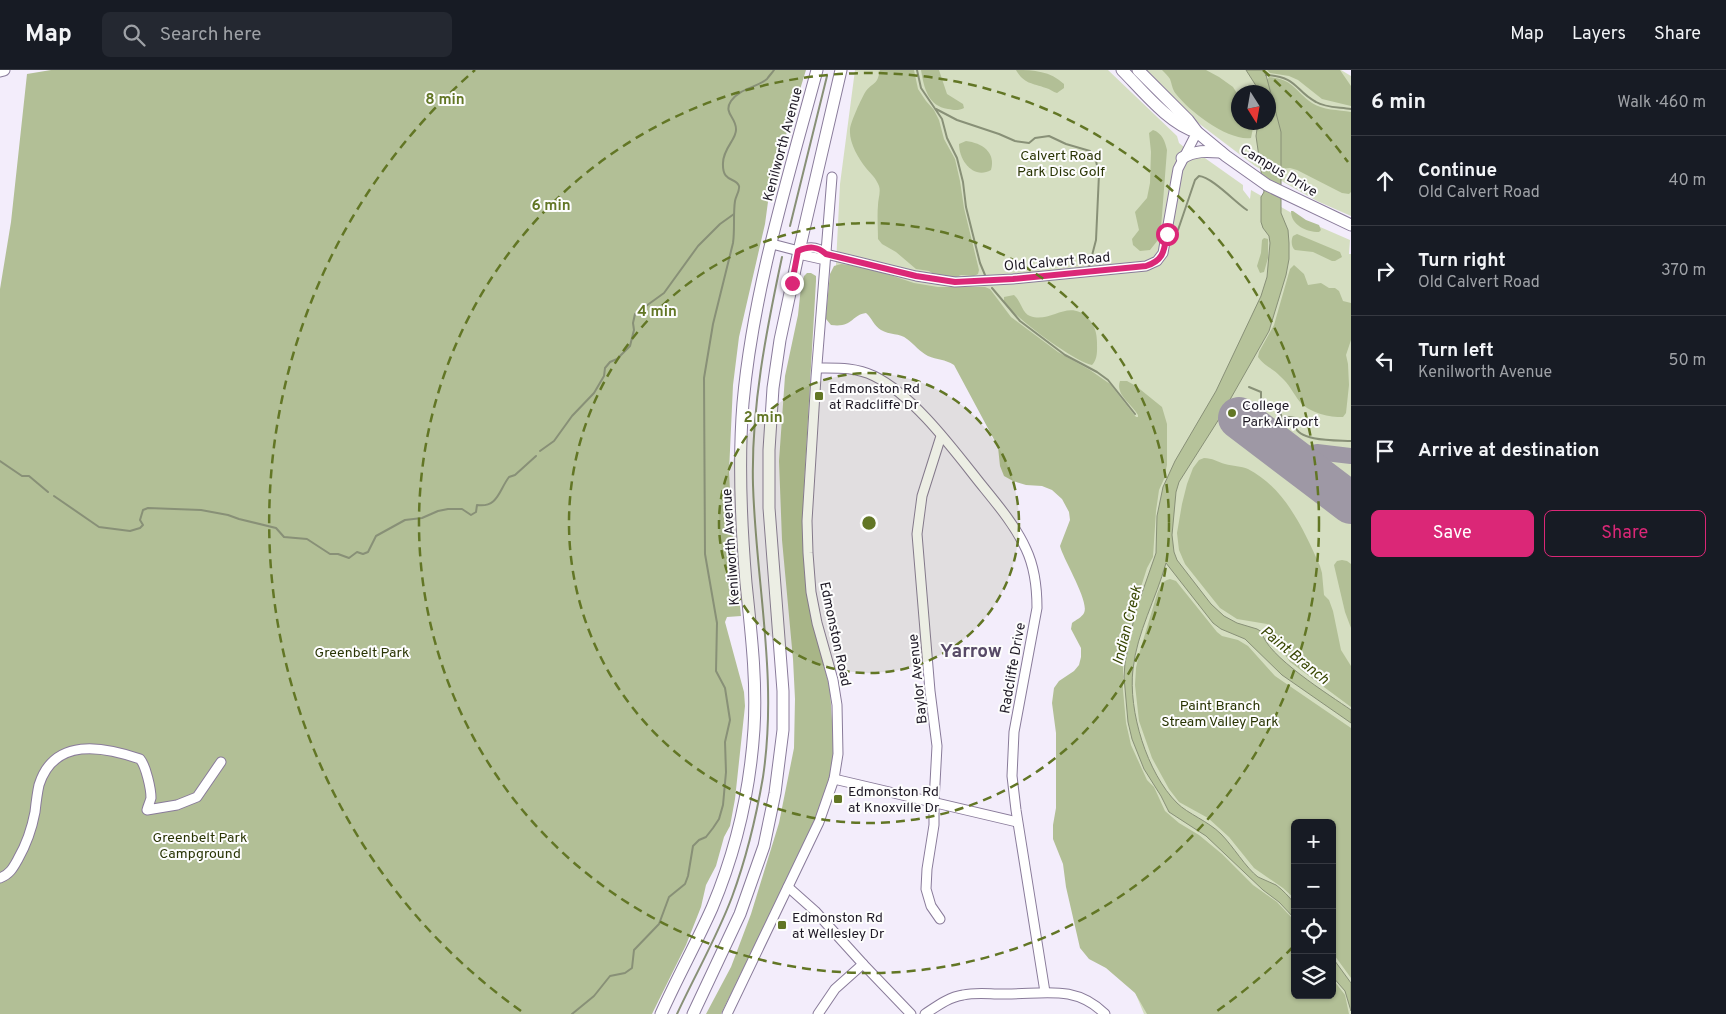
<!DOCTYPE html>
<html lang="en">
<head>
<meta charset="utf-8">
<style>
  :root { --surface:#171b24; --page:#242831; --text:#f1f3f6; --muted:#9ea1a6; --line:#363941; --accent:#db2777 }
  body { margin:0; font-family:Overpass,sans-serif; background:var(--page); color:var(--text) }
  .controls { position:absolute; right:15px; bottom:15px; display:grid; overflow:hidden; border-radius:8px; box-shadow:0 1px 4px #0004 }
  .controls button { width:45px; height:45px; display:grid; place-items:center; padding:0; border:0; border-bottom:1px solid var(--line); background:var(--surface); color:var(--text); font:25px sans-serif }
  .compass { position:absolute; left:1231px; top:15px; width:45px; height:45px; border-radius:50%; background:var(--surface); box-shadow:0 1px 4px #0004; rotate:169deg }
  .stop { position:absolute; width:15px; height:15px; margin:-11px; border:4px solid #db2777; border-radius:50%; background:#fff }
  .stop.end { background:#db2777; border-color:#fff; box-shadow:0 1px 5px #0008 }
  .list { margin:0; padding:0; list-style:none }
  h2 { display:flex; justify-content:space-between; align-items:center; height:65px; margin:0; padding:0 20px; font-size:21px }
  h2 small { font-size:16px; font-weight:400; color:var(--muted) }
  .list li { display:grid; grid-template-columns:32px 1fr auto; gap:15px; align-items:center; box-sizing:border-box; height:90px; padding:0 20px; border-top:1px solid var(--line) }
  .list b { display:block; font-size:19px; white-space:nowrap }
  .list p { margin:0; font-size:16px; white-space:nowrap; color:var(--muted) }
  .list em { font-size:16px; font-style:normal; color:var(--muted) }
  .actions { display:flex; gap:10px; padding:15px 20px }
  .actions a { flex:1; padding:11px 0; border:1px solid var(--accent); border-radius:8px; text-align:center; font-size:18px; color:var(--accent) }
  .actions .main { background:var(--accent); color:#fff }
  .icon { flex:none; width:28px; height:28px; fill:none; stroke:currentColor; stroke-width:2; stroke-linecap:round; stroke-linejoin:round }
  .map { position:relative; flex:none; width:1351px; height:944px; overflow:hidden }
  header { display:flex; align-items:center; gap:30px; box-sizing:border-box; height:70px; padding:0 25px; background:var(--surface); border-bottom:1px solid var(--line) }
  header strong { font-size:24px }
  nav { display:flex; gap:28px; margin-inline-start:auto; font-size:18px }
  .search { width:350px; height:45px; background:var(--page); display:flex; align-items:center; gap:12px; box-sizing:border-box; padding:0 18px; border-radius:8px; color:var(--muted); font-size:19px }
  main { display:flex }
  aside { flex:1; background:var(--surface) }
  .map>svg:first-child { display:block }
  .green { fill:#d5dec1; fill-rule:evenodd }
  .forest { fill:#b2bf96 }
  .water { fill:#b6c39a; stroke:#889077 }
  .lines { fill:none; stroke-linecap:round; stroke-linejoin:round }
  .stream { stroke:#889077; stroke-width:2 }
  .taxiway { stroke:#9e98a5; stroke-width:16 }
  .runway { stroke:#9e98a5; stroke-width:42 }
  .minor-casing { stroke:#897b9a; stroke-width:11 }
  .major-casing { stroke:#897b9a; stroke-width:13 }
  .minor { stroke:#fff; stroke-width:9 }
  .major { stroke:#fff; stroke-width:11 }
  .route { stroke:#db2777; stroke-width:6 }
  .ring { fill:none; stroke:#627625; stroke-width:2.5; stroke-dasharray:9 6 }
  .poi-dot { fill:#627625; stroke:#fdfdfd; stroke-width:2 }
  .labels { text-anchor:middle; stroke-width:4; stroke-linejoin:round; paint-order:stroke }
  .street-label { font-size:14px; fill:#1e1925; stroke:#fdfdfd }
  .park-label { font-size:14px; fill:#293404; stroke:#fdfdfd }
  .poi-label { font-size:14px; fill:#1e1925; stroke:#fdfdfd; text-anchor:start }
  .water-label { font-size:15px; font-style:italic; fill:#384602; stroke:#fdfdfd }
  .district-label { font-size:19px; font-weight:bold; fill:#574a67; stroke:#fdfdfd }
  .centre { fill:#627625; stroke:#fdfdfd; stroke-width:2.5 }
  .ring-label { font-size:15px; text-anchor:middle; font-weight:bold; fill:#627625; stroke:#fdfdfd; stroke-width:4; stroke-linejoin:round; paint-order:stroke }
</style>
</head>
<body>
<header>
<strong>Map</strong>
<div class="search"><svg class="icon" aria-label="search" viewBox="0 0 24 24"><circle cx="10" cy="10" r="6"/><path d="M15 15l6 6"/></svg>Search here</div>
<nav><a>Map</a><a>Layers</a><a>Share</a></nav>
</header>
<main>
<div class="map">
<svg width="1351" height="944" viewBox="0 0 1351 944">
  <rect width="100%" height="100%" fill="#f3edfb"/>
  <g class="green">
    <path d="M855 0H1108L1177 66 1179 73 1196 87 1202 86 1243 115V120L1250 129 1251 120 1304 150 1350 170 1349 184H1351V944H1144L1062 744 1111 542 1076 347 835 214 840 114ZM1295 753H1332V925H1295Z"/>
    <path d="M1145 0H1341L1351 6V146L1317 131 1255 96 1193 49ZM1238 22H1268V52H1238Z"/>
  </g>
  <g class="forest">
    <path d="M51 0H806L770 117 765 154 739 267 733 315 729 402 732 458 741 546 727 547 725 552 744 622 745 636 735 729 730 756 724 767 716 796 706 815 701 837 686 875 652 944H0V219L11 152 27 4Z"/>
    <path d="M880 0H914L918 19 926 31 934 40 939 50 944 69 955 89 960 111 964 138 979 200 978 204 974 206 961 205 954 208 935 205 929 201 916 199 896 182 882 174 878 169C878 158 877 146 878 135 878 129 881 122 879 116 876 108 871 104 866 98 858 88 849 72 850 60 850 53 862 27 866 21 874 11 877 16 880 0Z"/>
    <path d="M921 0H939L947 24 963 34 964 38C958 41 954 40 948 39 928 36 924 18 921 0Z"/>
    <path d="M1016 0C1034 0 1050 1 1064 14V18L1057 23C1053 22 1050 19 1046 18 1032 13 1024 14 1016 0Z"/>
    <path d="M1162 0H1206L1219 7 1233 17 1238 25V52L1254 53 1251 68C1228 71 1190 42 1176 24 1172 19 1172 14 1170 9 1168 6 1165 3 1162 0Z"/>
    <path d="M1267 0H1340L1351 16V36L1322 29 1298 10 1289 6 1270 3Z"/>
    <path d="M1269 7C1295 10 1294 21 1312 33 1322 40 1339 40 1351 42V122L1349 124 1342 123 1297 100 1290 98 1279 99 1278 70 1267 10Z"/>
    <path d="M1153 60C1162 63 1165 71 1167 80L1161 158 1158 170 1150 180 1140 181 1133 175 1132 169 1139 160 1135 142 1147 128 1150 113 1151 82 1149 63Z"/>
    <path d="M966 71C982 73 996 82 991 100 974 110 959 91 959 74Z"/>
    <path d="M1291 141H1293L1306 150 1319 155 1321 160 1319 162C1306 162 1291 155 1291 141Z"/>
    <path d="M1297 164 1340 182 1342 187 1335 191H1332L1313 182 1295 180C1291 177 1291 170 1293 166Z"/>
    <path d="M1264 168 1268 169V188L1264 202 1260 203 1257 196 1261 183 1262 170Z"/>
    <path d="M841 194 866 197 914 213 938 217H985L990 219 1011 247 1058 282 1090 300 1110 314 1136 347H1138V345C1132 334 1115 325 1120 311H1127L1136 316 1162 337 1167 354V395L1164 409 1159 420 1156 441 1153 487 1147 498 1132 545 1123 591V620L1126 653 1131 675 1147 710 1154 717 1165 741 1179 753 1199 765 1222 784 1253 815 1277 832 1291 847 1295 853V925H1332V908L1345 925 1349 944H1147L1135 923 1106 898 1089 889 1080 878 1066 817 1063 794 1053 769V755L1056 738V663L1052 633 1054 618 1059 611 1074 601 1079 595 1081 587V578L1071 559 1072 553C1076 550 1082 547 1084 543 1090 532 1063 489 1060 476L1070 450 1069 442 1062 429 1052 420 1042 416 1026 415 1013 411 1004 406 1000 396 998 377 954 295C945 289 937 290 928 286 920 282 914 274 907 269 900 263 889 265 881 260 874 256 872 248 866 243 851 245 853 258 831 255L826 249V244L830 204 834 196Z"/>
    <path d="M1294 195 1304 204 1308 215 1321 213 1329 218H1335L1339 221 1343 231 1351 233V270L1346 285 1348 294 1349 315 1346 343 1343 347C1330 348 1308 342 1300 332 1293 323 1289 314 1281 307 1274 299 1264 296 1258 287L1259 282 1274 255 1290 199Z"/>
    <path d="M807 203H811L816 206V211L803 433V475L805 508 812 549 830 619 834 683 831 704 826 721 806 770 721 944H706L731 897 751 844 779 753 794 678 795 629 793 589 782 470 779 391 785 306 798 245 801 217 804 206Z"/>
    <path d="M1014 225C1021 231 1022 243 1030 246 1051 254 1068 228 1088 248 1095 255 1097 264 1097 273 1097 280 1098 289 1092 295 1075 292 1012 246 1004 231V227Z"/>
    <path d="M1204 388C1212 388 1218 392 1225 394 1233 396 1241 396 1248 399 1285 418 1304 460 1320 496L1322 503 1324 525 1329 530 1333 541 1341 580 1351 596V637L1290 592 1280 578 1272 557 1267 554 1237 549 1220 538 1185 494 1179 480 1177 463 1182 434 1187 414 1193 398 1199 390Z"/>
    <path d="M1342 490 1347 491 1351 494V558L1345 542 1334 495 1337 491Z"/>
    <path d="M1170 509 1176 511 1180 516 1217 562 1222 566 1238 570 1248 576 1275 606 1351 658V908L1332 882V753H1295V829L1283 818 1254 798 1229 767 1208 748 1179 732 1169 719 1152 688 1139 651 1135 615 1136 598 1139 584 1157 524C1160 517 1161 511 1170 509Z"/>
  </g>
  <g class="water">
    <path d="M1246 0H1263L1266 5 1281 62V143L1288 160 1289 173V189L1286 205 1269 261 1219 349 1179 412 1176 422 1172 465 1174 482 1177 490 1211 534 1224 546 1237 553 1257 559 1262 562C1265 585 1331 626 1351 640V653L1282 605 1245 569 1221 559 1213 553 1166 493C1156 529 1137 562 1133 599 1128 641 1147 703 1177 733 1188 744 1208 751 1221 764 1233 776 1246 798 1258 807 1264 810 1270 812 1276 815 1283 820 1289 827 1295 834V849L1279 832 1263 820 1206 766 1169 742 1161 726 1144 699 1132 669 1128 652 1124 607 1125 593 1135 543 1156 483 1157 446 1163 417 1175 391 1216 321 1261 226 1267 207 1270 173 1269 166 1263 158 1261 152V127L1264 122 1256 66 1257 59 1259 57 1263 58 1265 53 1268 52V22H1260Z"/>
    <path d="M1332 887 1351 913V941L1345 921 1332 906Z"/>
  </g>
  <g class="lines">
    <g class="stream">
      <path d="M917 0 921 18 942 49 947 68 957 88 963 112 966 137 980 193 985 205"/>
      <path d="M1266 5C1298 7 1294 20 1316 32 1326 38 1340 37 1351 39"/>
      <path d="M936 39 957 50 999 64 1015 71 1029 73 1035 68 1049 66 1066 74 1090 81 1096 91 1099 104 1096 170 1089 197"/>
      <path d="M790 156 827 6"/>
      <path d="M1178 160 1195 110 1199 106C1212 107 1235 132 1247 140"/>
      <path d="M992 218 1020 251 1065 285 1097 302 1108 310 1135 344"/>
      <path d="M1249 317 1261 322V335L1267 336 1273 333 1279 337 1282 349 1285 351 1289 347 1295 348C1295 351 1295 354 1295 356 1299 372 1338 370 1351 371"/>
      <path d="M540 381 554 371 572 346 594 323 604 306 605 298 610 292 617 289 630 276 634 260 633 253 635 244 664 223 698 176 720 154 734 144"/>
      <path d="M0 391 22 406H29L48 422"/>
      <path d="M54 426 99 457 130 461 140 458 143 455 140 450 143 440 148 438 201 440 228 445 239 449 276 458 284 467 307 469 330 484H338L349 488 357 482 363 484 368 482 376 466 405 450 422 448 438 441 448 439H462L471 445 476 442 477 435C498 438 499 420 509 407L515 405 536 386"/>
      <path d="M572 944 594 926 610 906 625 903 632 898 634 880 659 854 669 827 685 814 688 806 693 776 699 770 706 767 713 758 719 749 723 735 726 702 725 672 730 650 725 618 716 601 717 553 705 484 704 308 713 254 733 173C735 159 733 144 735 131 736 126 740 120 739 116 736 107 722 113 723 93 723 78 737 69 736 59 736 47 723 43 731 31 740 18 756 18 767 9 769 6 772 3 774 0"/>
      <path d="M677 944C695 905 717 867 732 827 746 789 756 748 763 707 778 607 756 514 753 415 751 338 766 262 782 187"/>
    </g>
    <path class="taxiway" d="M1316 407C1308 400 1302 394 1309 384L1317 382 1351 386"/>
    <path class="runway" d="M1239 348 1351 433"/>
    <defs>
      <g id="minor">
        <path d="M772 174 799 181 803 185 821 189 826 184"/>
        <path d="M799 181C809 176 817 176 826 184L916 206 955 212 1013 209 1146 196 1157 191 1163 183 1178 99 1197 62"/>
        <path d="M818 298C837 298 855 297 874 306 913 325 953 379 980 413 997 434 1015 455 1026 479 1035 498 1037 517 1037 538L1014 662 1012 706 1016 740 1045 922"/>
        <path d="M834 709 1017 752"/>
        <path d="M0 808C10 804 13 798 18 789 26 775 32 758 35 742 36 733 37 724 39 715 54 667 103 676 140 689 146 696 151 719 151 728 150 732 148 736 147 740L177 735 197 727 221 692"/>
        <path d="M788 817 815 841 863 894 911 944"/>
        <path d="M940 849 931 836 926 819 927 799 934 755V732L937 676 930 621 917 464 922 426 941 366"/>
        <path d="M727 944 819 752 834 709 838 684 837 635 833 610 817 553 811 522 808 483 807 451 816 307 832 107"/>
        <path d="M818 944 835 919 863 894"/>
        <path d="M925 944C937 936 949 927 963 925 976 922 989 924 1002 924 1041 925 1074 913 1105 944"/>
      </g>
      <g id="major">
        <path d="M1122 0C1142 20 1170 55 1197 62"/>
        <path d="M1138 0 1188 50 1197 62 1226 86 1267 115 1351 155"/>
        <path d="M0 1 4 0"/>
        <path d="M1182 88C1195 80 1207 81 1221 82"/>
        <path d="M661 944C677 908 696 874 712 838 736 781 750 721 754 659 757 610 751 562 746 513 741 453 738 393 743 333 753 221 788 108 817 0"/>
        <path d="M693 944 740 844 764 776 775 723 783 660V621L769 438V380L773 318 780 270 799 181 841 0"/>
      </g>
    </defs>
    <use href="#minor" class="minor-casing"/>
    <use href="#major" class="major-casing"/>
    <use href="#minor" class="minor"/>
    <use href="#major" class="major"/>
  </g>
  <g class="lines">
    <path class="route" d="M792 213 798 181C809 176 817 176 826 184L916 206 955 212 1013 209 1146 196C1164 190 1164 181 1167 164"/>
  </g>
  <circle cx="869" cy="453" r="150" fill="#627625" fill-opacity=".12"/>
  <g class="ring">
    <circle cx="869" cy="453" r="150"/>
    <circle cx="869" cy="453" r="300"/>
    <circle cx="869" cy="453" r="450"/>
    <path d="M1293 877A600 600 0 0 1 1217 941M521 941A600 600 0 0 1 475 0M1263 0A600 600 0 0 1 1348 92"/>
  </g>
  <g class="poi-dot">
    <rect x="814" y="321" width="10" height="10" rx="2.5"/>
    <circle cx="1232" cy="343" r="5"/>
    <rect x="833" y="724" width="10" height="10" rx="2.5"/>
    <rect x="777" y="850" width="10" height="10" rx="2.5"/>
  </g>
  <g class="labels">
    <g class="street-label">
      <text transform="translate(782 74) rotate(-75)" y="5">Kenilworth Avenue</text>
      <text transform="translate(1279 100) rotate(31)" y="5">Campus Drive</text>
      <text transform="translate(1057 191) rotate(-5)" y="5">Old Calvert Road</text>
      <text transform="translate(730 477) rotate(-94)" y="5">Kenilworth Avenue</text>
      <text transform="translate(836 564) rotate(78)" y="5">Edmonston Road</text>
      <text transform="translate(1012 598) rotate(-80)" y="5">Radcliffe Drive</text>
      <text transform="translate(917 609) rotate(-96)" y="5">Baylor Avenue</text>
    </g>
    <g class="park-label">
      <text x="1061" y="90">Calvert Road<tspan x="1061" dy="16">Park Disc Golf</tspan></text>
      <text x="362" y="587">Greenbelt Park</text>
      <text x="1220" y="640">Paint Branch<tspan x="1220" dy="16">Stream Valley Park</tspan></text>
      <text x="200" y="772">Greenbelt Park<tspan x="200" dy="16">Campground</tspan></text>
    </g>
    <g class="poi-label">
      <text x="829" y="323">Edmonston Rd<tspan x="829" dy="16">at Radcliffe Dr</tspan></text>
      <text x="1242" y="340">College<tspan x="1242" dy="16">Park Airport</tspan></text>
      <text x="848" y="726">Edmonston Rd<tspan x="848" dy="16">at Knoxville Dr</tspan></text>
      <text x="792" y="852">Edmonston Rd<tspan x="792" dy="16">at Wellesley Dr</tspan></text>
    </g>
    <g class="water-label">
      <text transform="translate(1127 555) rotate(-76)" y="5">Indian Creek</text>
      <text transform="translate(1295 585) rotate(39)" y="5">Paint Branch</text>
    </g>
    <g class="district-label">
      <text x="971" y="587">Yarrow</text>
    </g>
  </g>
  <circle cx="869" cy="453" r="8" class="centre"/>
  <g class="ring-label">
    <text x="445" y="34">8 min</text>
    <text x="551" y="140">6 min</text>
    <text x="657" y="246">4 min</text>
    <text x="763" y="352">2 min</text>
  </g>
</svg>
<div class="controls">
<button>+</button>
<button>−</button>
<button><svg class="icon" aria-label="locate" viewBox="0 0 24 24"><circle cx="12" cy="12" r="6"/><path d="M12 2v4M12 18v4M2 12h4M18 12h4"/></svg></button>
<button><svg class="icon" aria-label="layers" viewBox="0 0 24 24"><path d="M12 4l9 5-9 5-9-5zM3 14l9 5 9-5"/></svg></button>
</div>
<svg class="compass" viewBox="-18 -18 36 36"><path d="M0-13l5 13h-10z" fill="#e53935"/><path d="M0 13l5-13h-10z" fill="#9ea1a6"/></svg>
<div class="stop" style="left:1167px;top:164px"></div>
<div class="stop end" style="left:792px;top:213px"></div>
</div>
<aside>
<h2>6 min<small>Walk · 460 m</small></h2>
<ul class="list">
<li><svg class="icon" aria-label="ahead" viewBox="0 0 24 24"><path d="M12 20V5M6 11l6-6 6 6"/></svg><div><b>Continue</b><p>Old Calvert Road</p></div><em>40 m</em></li>
<li><svg class="icon" aria-label="right" viewBox="0 0 24 24"><path d="M7 20v-9h11M14 6l5 5-5 5"/></svg><div><b>Turn right</b><p>Old Calvert Road</p></div><em>370 m</em></li>
<li><svg class="icon" aria-label="left" viewBox="0 0 24 24"><path d="M17 20v-9H6M10 6l-5 5 5 5"/></svg><div><b>Turn left</b><p>Kenilworth Avenue</p></div><em>50 m</em></li>
<li><svg class="icon" aria-label="arrive" viewBox="0 0 24 24"><path d="M6 21V4h12l-3 4 3 4H6"/></svg><div><b>Arrive at destination</b></div></li>
</ul>
<div class="actions"><a class="main">Save</a><a>Share</a></div>
</aside>
</main>
</body>
</html>
